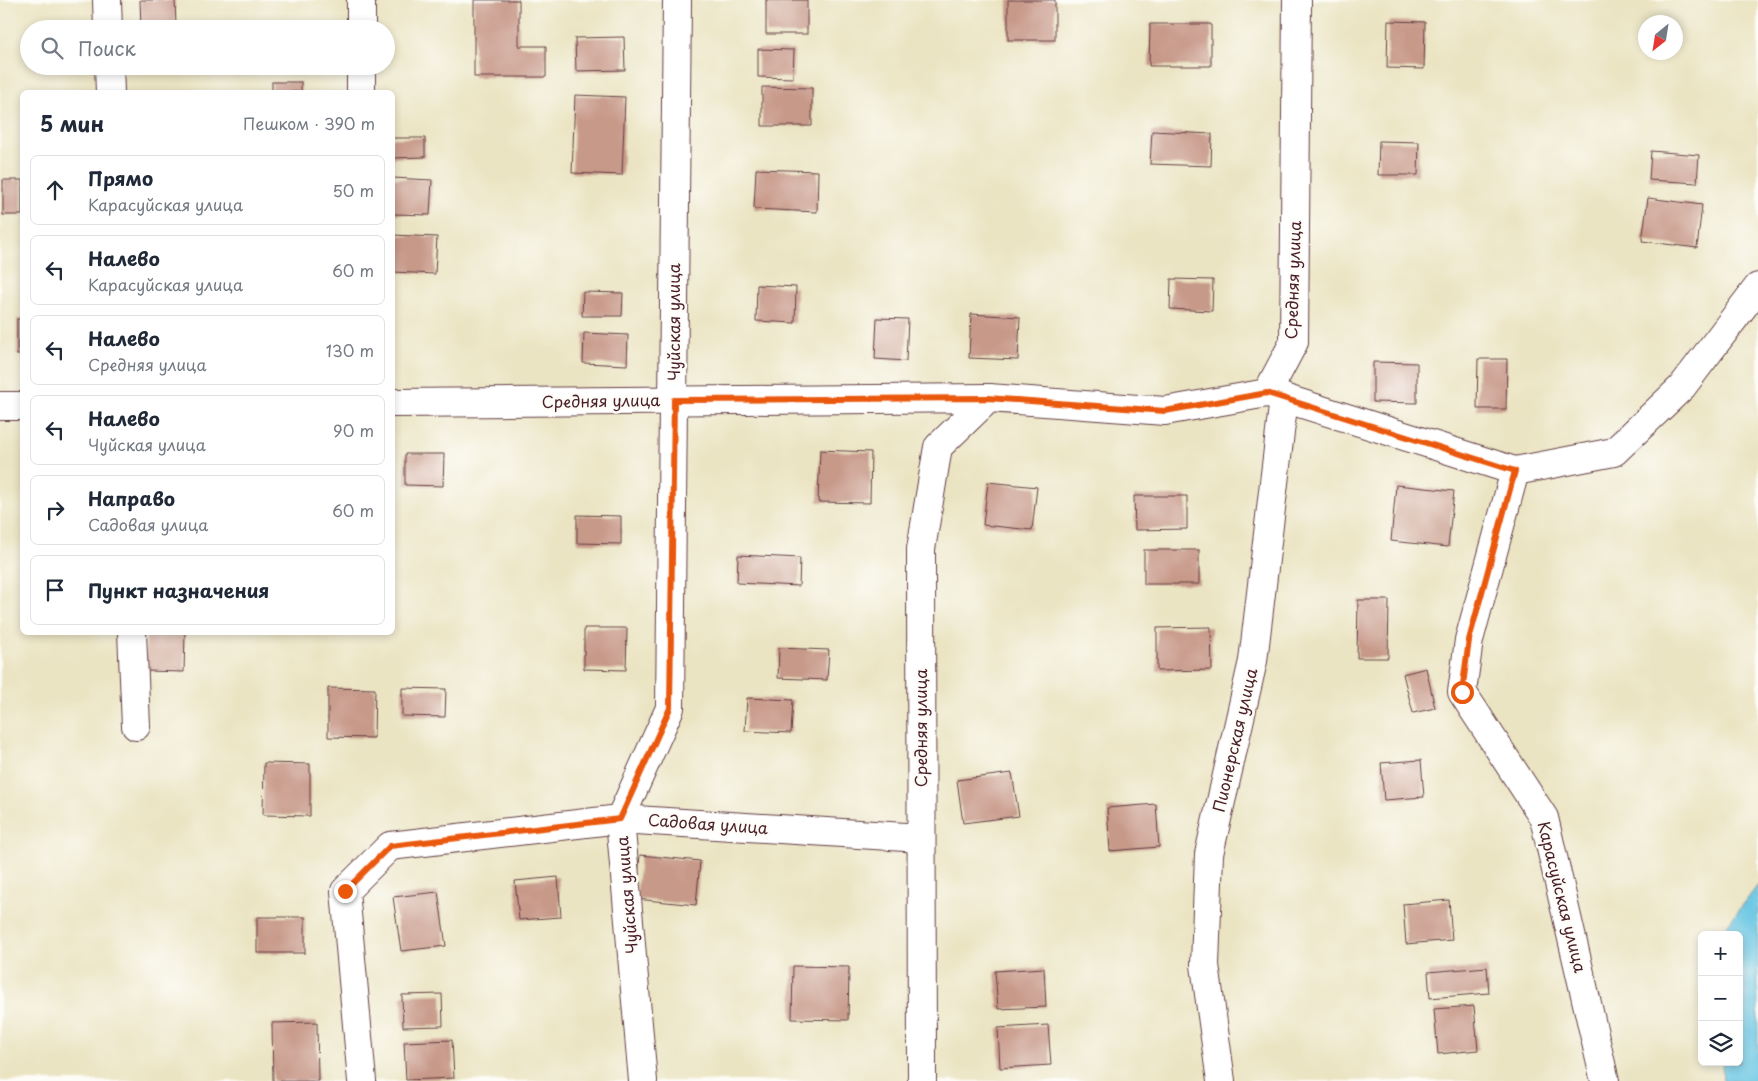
<!DOCTYPE html>
<html lang="ru">
<head>
<meta charset="utf-8">
<style>
  :root { --surface:#fff; --page:#f2f2f3; --text:#1f2937; --muted:#747a83; --line:#e0e1e3 }
  body { margin:0; font-family:"Playpen Sans",sans-serif; background:var(--page); color:var(--text) }
  .controls { position:absolute; right:15px; bottom:15px; display:grid; overflow:hidden; border-radius:8px; box-shadow:0 2px 8px #0003 }
  .controls button { width:45px; height:45px; display:grid; place-items:center; padding:0; border:0; border-bottom:1px solid var(--line); background:var(--surface); color:var(--text); font:25px sans-serif }
  .compass { position:absolute; left:1638px; top:15px; width:45px; height:45px; border-radius:50%; background:var(--surface); box-shadow:0 2px 8px #0003; rotate:210deg }
  .stop { position:absolute; width:15px; height:15px; margin:-11px; border:4px solid #ea580c; border-radius:50%; background:#fff }
  .stop.end { background:#ea580c; border-color:#fff; box-shadow:0 1px 5px #0008 }
  .list { margin:0; padding:0; list-style:none }
  h2 { display:flex; justify-content:space-between; align-items:center; height:65px; margin:0; padding:0 20px; font-size:21px }
  h2 small { font-size:16px; font-weight:400; color:var(--muted) }
  .list li { display:grid; grid-template-columns:32px 1fr auto; gap:15px; align-items:center; box-sizing:border-box; height:70px; margin:0 10px 10px; padding:0 10px; border:1px solid var(--line); border-radius:8px }
  .list b { display:block; font-size:19px; white-space:nowrap }
  .list p { margin:0; font-size:16px; white-space:nowrap; color:var(--muted) }
  .list em { font-size:16px; font-style:normal; color:var(--muted) }
  .icon { flex:none; width:28px; height:28px; fill:none; stroke:currentColor; stroke-width:2; stroke-linecap:round; stroke-linejoin:round }
  .map { position:relative; flex:none; width:1758px; height:1081px; overflow:hidden }
  .search { position:absolute; background:var(--surface); box-shadow:0 2px 8px #0003; left:20px; top:20px; width:375px; height:55px; display:flex; align-items:center; gap:12px; box-sizing:border-box; padding:0 18px; border-radius:28px; color:var(--muted); font-size:19px }
  .panel { position:absolute; background:var(--surface); box-shadow:0 2px 8px #0003; left:20px; top:90px; width:375px; height:545px; border-radius:8px }
  .map>svg:first-child { display:block }
  .water { fill:#65c5e3; stroke:#587287 }
  .building { fill:#c79989 }
  .lines { fill:none; stroke-linecap:round; stroke-linejoin:round }
  .minor-casing { stroke:#623d42; stroke-width:30 }
  .minor { stroke:#fff; stroke-width:28 }
  .route { stroke:#ea580c; stroke-width:6 }
  .labels { text-anchor:middle; stroke-width:5; stroke-linejoin:round; paint-order:stroke }
  .street-label { font-size:16px; fill:#4a1f2b; stroke:#fdfcf7 }
</style>
</head>
<body>
<div class="map">
<svg width="1758" height="1081" viewBox="0 0 1758 1081">
  <rect width="100%" height="100%" fill="#fdfcf7"/>
  <filter id="ink" filterUnits="userSpaceOnUse"><feTurbulence type="fractalNoise" baseFrequency=".02" numOctaves="2"/><feDisplacementMap in="SourceGraphic" scale="10" xChannelSelector="R" yChannelSelector="G"/><feConvolveMatrix kernelMatrix="1 2 1 2 8 2 1 2 1" color-interpolation-filters="sRGB"/></filter>
  <filter id="wash" filterUnits="userSpaceOnUse"><feTurbulence type="fractalNoise" baseFrequency=".0096" numOctaves="4" result="noise"/><feDisplacementMap in="SourceGraphic" scale="20" xChannelSelector="R" yChannelSelector="G"/><feGaussianBlur stdDeviation="1.12" result="paint"/><feColorMatrix in="noise" values="0 0 0 0 0 0 0 0 0 0 0 0 0 0 0 0 0 1.4 0 .05"/><feComposite in="paint" operator="in"/></filter>
  <g filter="url(#wash)">
    <rect width="100%" height="100%" fill="#ebe4c3"/>
    <path class="water" d="M1758 885V1081H1723L1722 1062H1739V935H1720Z"/>
    <g id="blocks">
      <g class="building">
        <path d="M140 0H175L176 26H141Z"/>
        <path d="M474 0H519V46H546V77H474Z"/>
        <rect x="766" y="0" width="41" height="34"/>
        <rect x="1008" y="0" width="47" height="40"/>
        <path d="M1388 21 1425 22 1424 69 1387 68Z"/>
        <path d="M1150 24H1211V66H1149Z"/>
        <path d="M624 37 625 70 576 71 575 38Z"/>
        <path d="M758 49 794 50 793 78 758 77Z"/>
        <rect x="272" y="82" width="29" height="10"/>
        <path d="M762 87 812 88V126H762Z"/>
        <path d="M575 95 625 97 622 175 572 173Z"/>
        <path d="M1152 131 1212 134 1211 166 1150 164Z"/>
        <path d="M392 138H425V157L392 158Z"/>
        <path d="M1379 141 1419 142 1418 175H1378Z"/>
        <path d="M1651 151 1699 155 1697 183 1649 180Z"/>
        <path d="M756 169 818 171 817 212 754 209Z"/>
        <path d="M392 178 432 180 430 215 392 214Z"/>
        <rect x="3" y="180" width="19" height="35"/>
        <path d="M1648 198 1702 205 1697 248 1642 241Z"/>
        <path d="M392 235 437 237 435 274 392 272Z"/>
        <path d="M1171 279 1213 280 1212 311 1170 309Z"/>
        <path d="M757 285 796 287 795 323 756 321Z"/>
        <path d="M583 292 623 293 622 316H582Z"/>
        <path d="M971 314 1020 317 1018 360 969 358Z"/>
        <path d="M877 318 908 319 906 361 875 359Z"/>
        <rect x="17" y="319" width="5" height="36"/>
        <path d="M584 333 628 335 627 365 583 363Z"/>
        <path d="M1478 359H1507L1506 409H1477Z"/>
        <path d="M1373 362 1417 363V403L1373 402Z"/>
        <path d="M820 450 871 452 870 503 818 502Z"/>
        <path d="M405 454H444L443 486 405 485Z"/>
        <path d="M988 482 1037 487 1032 530 983 525Z"/>
        <path d="M1396 485 1454 491 1448 547 1391 541Z"/>
        <path d="M1134 496H1187V529L1135 530Z"/>
        <path d="M577 515 621 516V544L577 543Z"/>
        <rect x="1144" y="550" width="55" height="34"/>
        <path d="M738 555 800 558 799 586 737 583Z"/>
        <path d="M1358 600H1389L1388 658H1357Z"/>
        <path d="M1211 627 1212 670 1157 671V628Z"/>
        <path d="M584 628H627L626 670 584 669Z"/>
        <path d="M146 632H185L184 672 146 671Z"/>
        <path d="M779 648 829 650 827 680 778 678Z"/>
        <path d="M1426 668 1435 708 1413 713 1403 674Z"/>
        <path d="M328 688 375 689 374 738 328 737Z"/>
        <path d="M402 688 446 689 445 717 402 716Z"/>
        <path d="M747 698 793 700 791 733 745 731Z"/>
        <path d="M1421 760 1424 797 1384 800 1381 763Z"/>
        <path d="M264 763 310 764V816L263 815Z"/>
        <path d="M1012 773 1019 816 963 823 957 780Z"/>
        <path d="M1156 804 1159 847 1110 851 1107 808Z"/>
        <path d="M640 855 700 861 696 905 636 899Z"/>
        <path d="M558 877 561 917 519 920 515 881Z"/>
        <path d="M438 892 446 946 401 951 393 897Z"/>
        <path d="M1449 900 1452 940 1406 944 1403 904Z"/>
        <rect x="257" y="917" width="48" height="36"/>
        <path d="M793 966 849 967 848 1020 792 1019Z"/>
        <path d="M1487 967 1489 993 1430 998 1428 972Z"/>
        <path d="M1044 968 1046 1007 998 1009 995 971Z"/>
        <path d="M442 994 443 1026 403 1027 402 995Z"/>
        <path d="M1474 1006 1478 1050 1438 1054 1434 1009Z"/>
        <path d="M317 1022 318 1081H273L272 1023Z"/>
        <path d="M1048 1025 1051 1065 1000 1068 998 1028Z"/>
        <path d="M452 1040 454 1078 406 1080 404 1042Z"/>
      </g>
    </g>
  </g>
  <g filter="url(#ink)">
    <use href="#blocks" fill-opacity="0" stroke="#623d42" stroke-width="1"/>
    <g class="lines">
      <defs>
        <g id="minor">
          <path d="M107 0 108 29"/>
          <path d="M361 29V0"/>
          <path d="M109 66 110 92"/>
          <path d="M361 92V66"/>
          <path d="M1268 393 1515 471 1614 452 1682 387 1758 287"/>
          <path d="M392 403 989 398 1165 411 1267 393 1294 342 1297 0"/>
          <path d="M0 406H22"/>
          <path d="M1515 471 1469 640 1462 692 1544 818 1605 1081"/>
          <path d="M132 632 136 726"/>
          <path d="M362 1081 345 891 390 846 620 819 921 838"/>
          <path d="M643 1081 620 819 670 708 677 0"/>
          <path d="M922 1081 921 549 938 447 989 398"/>
          <path d="M1221 1081 1205 965 1209 854 1253 661 1284 398"/>
        </g>
      </defs>
      <use href="#minor" class="minor-casing"/>
      <use href="#minor" class="minor"/>
    </g>
  </g>
  <g class="lines" filter="url(#ink)">
    <path class="route" d="M345 891 390 846 620 819 670 708 674 400 988 398 1165 411 1267 393 1515 471 1469 640 1462 692"/>
  </g>
  <g class="labels">
    <g class="street-label">
      <text transform="translate(1293 280) rotate(-88)" y="6">Средняя улица</text>
      <text transform="translate(674 322) rotate(-90)" y="6">Чуйская улица</text>
      <text transform="translate(601 401) rotate(-1)" y="6">Средняя улица</text>
      <text transform="translate(921 728) rotate(-90)" y="6">Средняя улица</text>
      <text transform="translate(1235 740) rotate(-77)" y="6">Пионерская улица</text>
      <text transform="translate(708 824) rotate(4)" y="6">Садовая улица</text>
      <text transform="translate(627 895) rotate(-95)" y="6">Чуйская улица</text>
      <text transform="translate(1562 897) rotate(76)" y="6">Карасуйская улица</text>
    </g>
  </g>
</svg>
<div class="controls">
<button>+</button>
<button>−</button>
<button><svg class="icon" aria-label="layers" viewBox="0 0 24 24"><path d="M12 4l9 5-9 5-9-5zM3 14l9 5 9-5"/></svg></button>
</div>
<svg class="compass" viewBox="-18 -18 36 36"><path d="M0-13l5 13h-10z" fill="#e53935"/><path d="M0 13l5-13h-10z" fill="#747a83"/></svg>
<div class="stop" style="left:1462px;top:692px"></div>
<div class="stop end" style="left:345px;top:891px"></div>
<div class="search"><svg class="icon" aria-label="search" viewBox="0 0 24 24"><circle cx="10" cy="10" r="6"/><path d="M15 15l6 6"/></svg>Поиск</div>
<section class="panel">
<h2>5 мин<small>Пешком · 390 m</small></h2>
<ul class="list">
<li><svg class="icon" aria-label="ahead" viewBox="0 0 24 24"><path d="M12 20V5M6 11l6-6 6 6"/></svg><div><b>Прямо</b><p>Карасуйская улица</p></div><em>50 m</em></li>
<li><svg class="icon" aria-label="left" viewBox="0 0 24 24"><path d="M17 20v-9H6M10 6l-5 5 5 5"/></svg><div><b>Налево</b><p>Карасуйская улица</p></div><em>60 m</em></li>
<li><svg class="icon" aria-label="left" viewBox="0 0 24 24"><path d="M17 20v-9H6M10 6l-5 5 5 5"/></svg><div><b>Налево</b><p>Средняя улица</p></div><em>130 m</em></li>
<li><svg class="icon" aria-label="left" viewBox="0 0 24 24"><path d="M17 20v-9H6M10 6l-5 5 5 5"/></svg><div><b>Налево</b><p>Чуйская улица</p></div><em>90 m</em></li>
<li><svg class="icon" aria-label="right" viewBox="0 0 24 24"><path d="M7 20v-9h11M14 6l5 5-5 5"/></svg><div><b>Направо</b><p>Садовая улица</p></div><em>60 m</em></li>
<li><svg class="icon" aria-label="arrive" viewBox="0 0 24 24"><path d="M6 21V4h12l-3 4 3 4H6"/></svg><div><b>Пункт назначения</b></div></li>
</ul>
</section>
</div>
</body>
</html>
